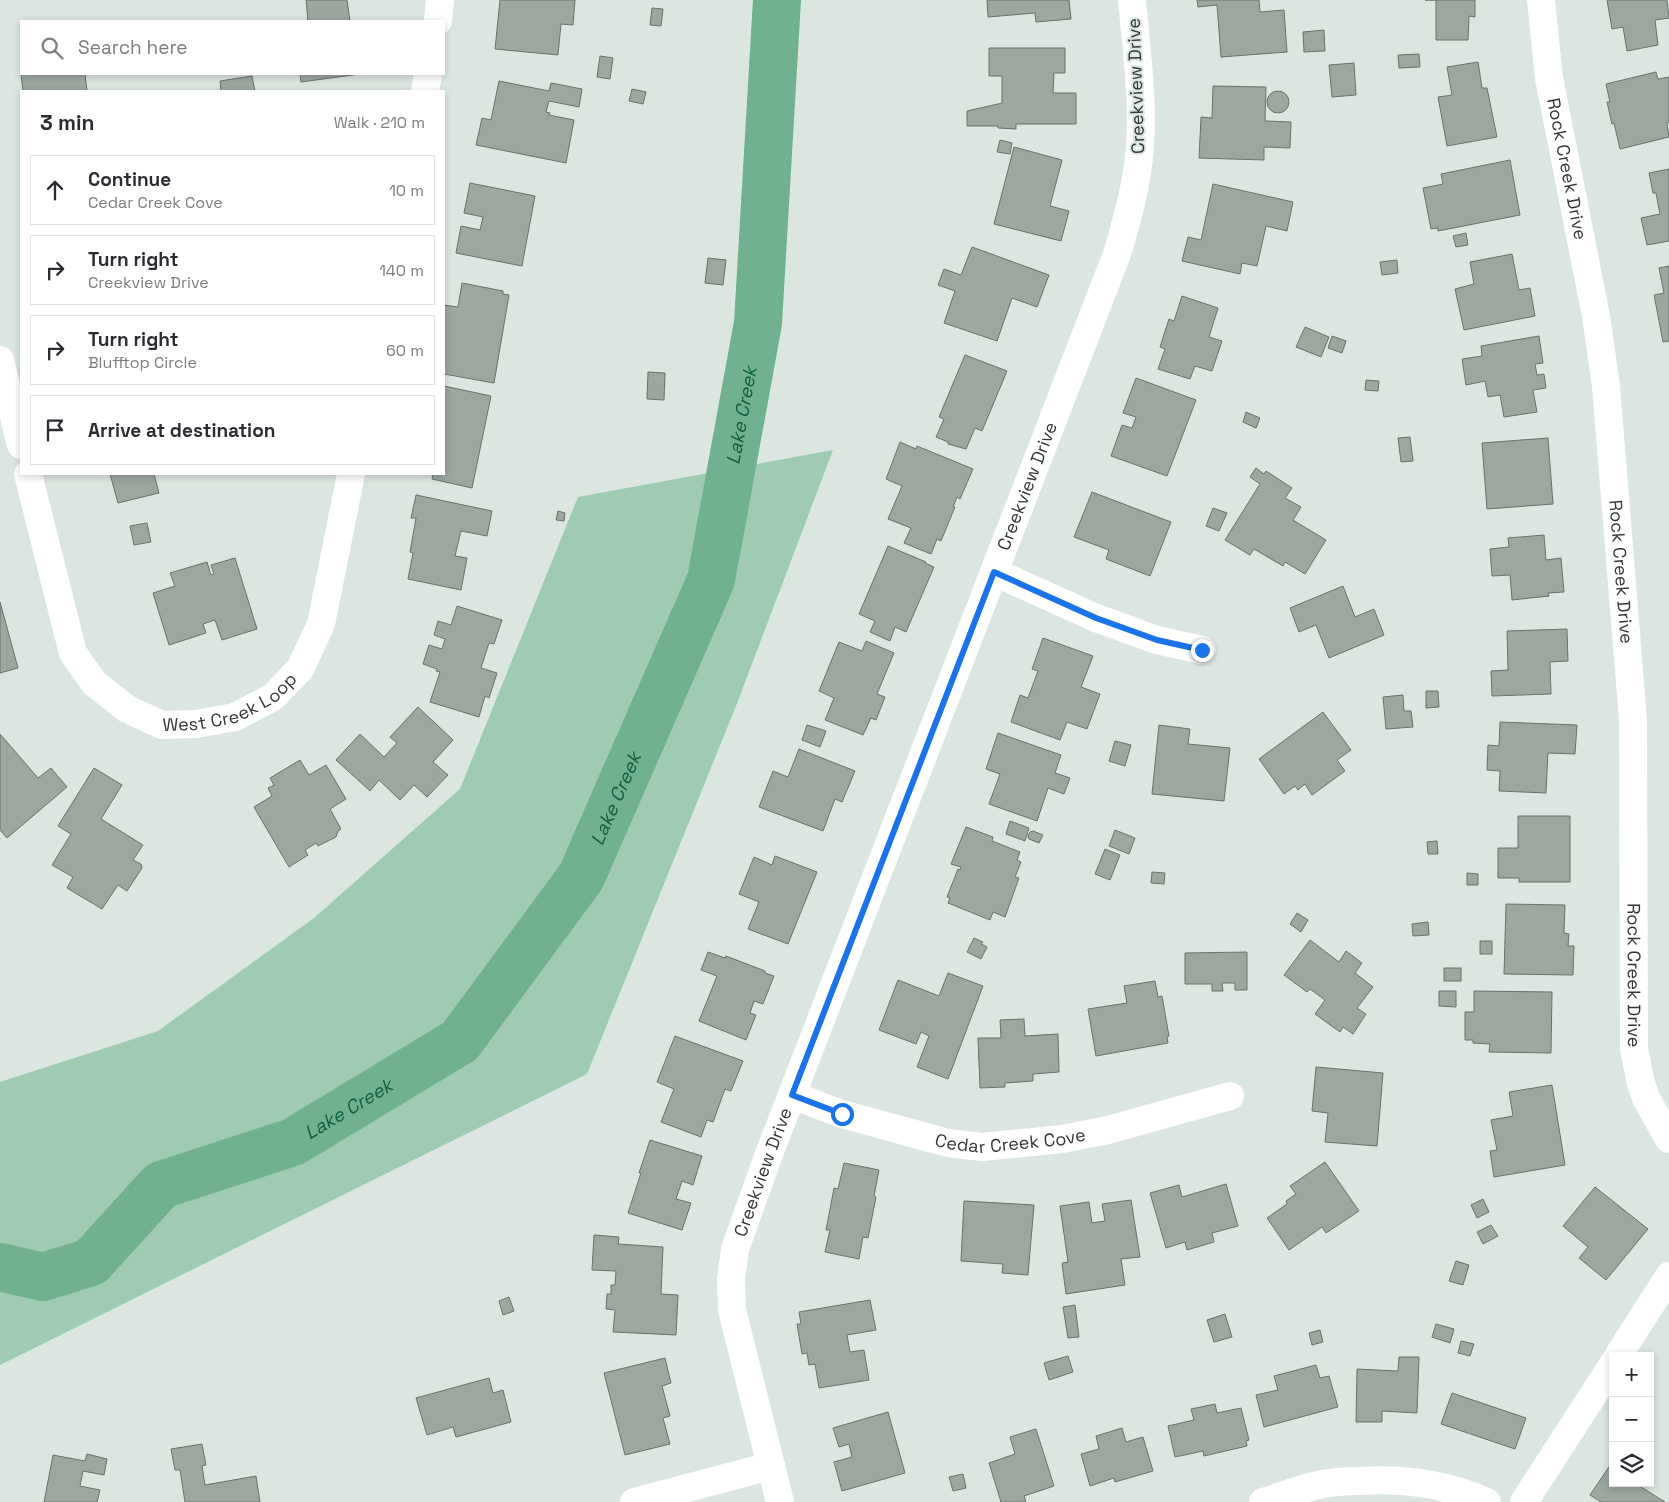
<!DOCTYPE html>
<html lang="en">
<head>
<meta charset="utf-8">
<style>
  :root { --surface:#fff; --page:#f7f7f7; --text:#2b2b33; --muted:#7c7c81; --line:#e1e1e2 }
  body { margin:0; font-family:"Space Grotesk",sans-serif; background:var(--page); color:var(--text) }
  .controls { position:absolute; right:15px; bottom:15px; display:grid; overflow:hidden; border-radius:0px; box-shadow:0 2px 8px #0003 }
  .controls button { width:45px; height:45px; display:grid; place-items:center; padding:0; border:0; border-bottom:1px solid var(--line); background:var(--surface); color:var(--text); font:25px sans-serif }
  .stop { position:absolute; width:15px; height:15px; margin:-11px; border:4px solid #1a73e8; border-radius:50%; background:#fff }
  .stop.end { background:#1a73e8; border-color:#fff; box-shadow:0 1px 5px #0008 }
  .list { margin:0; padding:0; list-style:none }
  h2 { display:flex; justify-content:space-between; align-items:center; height:65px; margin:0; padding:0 20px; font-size:21px }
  h2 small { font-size:16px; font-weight:400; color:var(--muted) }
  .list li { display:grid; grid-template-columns:32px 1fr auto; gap:15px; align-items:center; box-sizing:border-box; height:70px; margin:0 10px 10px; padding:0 10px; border:1px solid var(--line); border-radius:0px }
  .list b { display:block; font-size:19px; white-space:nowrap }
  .list p { margin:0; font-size:16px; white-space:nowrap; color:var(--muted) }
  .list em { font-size:16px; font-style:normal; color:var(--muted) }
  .icon { flex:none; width:28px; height:28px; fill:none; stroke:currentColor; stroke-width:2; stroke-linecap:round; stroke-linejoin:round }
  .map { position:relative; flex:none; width:1669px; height:1502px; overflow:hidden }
  .search { position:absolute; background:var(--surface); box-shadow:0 2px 8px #0003; left:20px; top:20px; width:425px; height:55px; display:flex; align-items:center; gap:12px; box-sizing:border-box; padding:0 18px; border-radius:0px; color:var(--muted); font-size:19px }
  .panel { position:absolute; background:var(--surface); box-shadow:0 2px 8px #0003; left:20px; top:90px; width:425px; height:385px; border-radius:0px }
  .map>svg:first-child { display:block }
  .green { fill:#9ecbb2 }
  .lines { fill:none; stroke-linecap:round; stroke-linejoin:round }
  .river { stroke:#71b18f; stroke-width:48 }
  .building { fill:#9ca7a0; stroke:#68736d }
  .minor { stroke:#fff; stroke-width:28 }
  .route { stroke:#1a73e8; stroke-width:6 }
  .labels { text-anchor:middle; stroke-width:4; stroke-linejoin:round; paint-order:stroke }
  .street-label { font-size:18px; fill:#323734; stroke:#dae6df }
  .water-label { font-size:19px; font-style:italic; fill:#125f3f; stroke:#dae6df }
</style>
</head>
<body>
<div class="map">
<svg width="1669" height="1502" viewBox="0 0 1669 1502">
  <rect width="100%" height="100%" fill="#dae6df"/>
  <path class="green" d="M833 450 736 706 587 1074 0 1365V1082L158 1031 314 918 460 789 578 497Z"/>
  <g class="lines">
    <path class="river" id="s1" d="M0 1267 43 1277 91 1262 161 1185 293 1142 460 1041 581 877 711 580 758 323 777 0"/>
  </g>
  <g class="building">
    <path d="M306 0H347L350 21H308Z"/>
    <path d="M500 0H575L573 25 561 24 558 55 495 49Z"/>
    <path d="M987 0H1069L1071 19 1036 22 1035 13 988 17Z"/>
    <path d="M1197 0H1259L1260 12 1284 10 1287 52 1221 57 1217 5 1198 7Z"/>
    <path d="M1425 0H1475V17L1469 16 1468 40H1436V0Z"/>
    <path d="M1607 0H1667L1669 18 1655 20 1658 45 1627 51 1623 27 1612 29Z"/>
    <path d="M652 8 663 9 661 26 650 25Z"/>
    <path d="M1324 30 1325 51 1304 52 1303 32Z"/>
    <path d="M989 48H1065V73H1054L1053 93H1076V124H1016V129L998 128V126H967V111L1002 103V76H989Z"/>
    <path d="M1419 54 1420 67 1399 68 1398 55Z"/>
    <path d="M600 56 613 58 610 79 597 77Z"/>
    <path d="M1478 62 1482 88H1487L1497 137 1447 146 1438 97 1452 95 1447 67Z"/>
    <path d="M1354 63 1356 95 1332 97 1329 65Z"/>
    <path d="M1656 72 1658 79 1669 77V122L1667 123 1669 137 1620 149 1614 123 1612 124 1607 102H1610L1606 84Z"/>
    <path d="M23 74H85L87 91H23L21 75Z"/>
    <path d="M300 74H360L301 82Z"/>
    <path d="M252 76 255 91H221L220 81Z"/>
    <path d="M499 81 549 91 551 83 582 89 579 107 549 101 546 112 550 113 549 115 574 120 566 163 476 145 482 118 491 120Z"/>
    <path d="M1213 86 1266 87 1265 121 1291 122 1290 148 1264 147V160L1199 158 1201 117 1212 118Z"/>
    <path d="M632 89 646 92 643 104 629 101Z"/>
    <circle cx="1278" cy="102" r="11"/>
    <path d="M1000 140 1012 143 1010 154 997 152Z"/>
    <path d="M1014 147 1062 160 1050 206 1069 211 1061 241 994 224Z"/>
    <path d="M1510 160 1520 215 1438 231V228L1431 229 1423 188 1443 184 1441 174Z"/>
    <path d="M1669 169V241L1647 245 1641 218 1660 214 1656 193H1653L1649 173Z"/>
    <path d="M470 183 535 196 522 266 456 253 461 226 480 230 483 217 464 213Z"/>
    <path d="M1213 184 1293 202 1287 231 1266 226 1257 266 1242 263 1240 274 1182 261 1188 237 1201 240Z"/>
    <path d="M1466 233 1468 245 1456 247 1453 236Z"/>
    <path d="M972 247 1049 275 1037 307 1012 298 997 341 944 323 955 291 938 285 944 269 961 275Z"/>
    <path d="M1512 254 1519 290 1530 288 1535 316 1464 330 1455 289 1474 284 1470 262Z"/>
    <path d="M708 258 726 260 723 285 705 283Z"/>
    <path d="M1397 260 1398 273 1382 275 1380 262Z"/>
    <path d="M1669 266V341L1663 342 1654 295 1664 293 1659 268Z"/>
    <path d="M462 283 503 291V294L509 295 494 383 444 374V305L458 307Z"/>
    <path d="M1182 296 1218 308 1209 337 1222 341 1212 371 1195 366 1190 379 1158 369 1165 349 1160 347 1169 319 1174 321Z"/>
    <path d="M1305 327 1329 337 1321 357 1296 347Z"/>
    <path d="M1332 336 1346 341 1342 353 1328 348Z"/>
    <path d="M1539 336 1543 363 1535 364 1537 375 1544 374 1546 388 1533 390 1537 412 1504 417 1500 395 1488 397 1485 381 1466 385 1462 359 1482 356 1481 346Z"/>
    <path d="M965 355 1007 371 982 431 975 428 966 449 948 444V442L936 437 944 419 939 417Z"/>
    <path d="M648 372 665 373 664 400 647 399Z"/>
    <path d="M1136 378 1196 400 1167 476 1111 456 1122 425 1132 428 1136 417 1123 413Z"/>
    <path d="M1366 380 1379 381 1378 391 1365 390Z"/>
    <path d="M444 386 491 396 472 488 432 479 433 474H444Z"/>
    <path d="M1246 412 1260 418 1256 428 1243 422Z"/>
    <path d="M1410 437 1413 461 1401 462 1398 438Z"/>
    <path d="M1548 438 1553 504 1487 509 1482 443Z"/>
    <path d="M900 442 916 449 917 446 973 469 960 499 957 497 953 507H955L941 541 937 539 931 554 904 543 911 528 888 519 902 486 886 479Z"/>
    <path d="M1256 468 1264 474 1266 471 1292 488 1285 498 1301 507 1293 520 1326 540 1305 574 1285 562 1283 566 1254 549 1250 555 1225 540 1260 484 1250 477Z"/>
    <path d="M110 474H154L159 493 118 503Z"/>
    <path d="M1092 492 1171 522 1150 576 1106 559 1109 550 1074 537Z"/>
    <path d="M416 495 492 511 487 536 461 531 455 556 467 558 461 590 408 579 413 553 410 552 416 518H411Z"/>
    <path d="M1213 508 1227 513 1219 531 1206 526Z"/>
    <path d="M558 511 565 513 564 521 556 520Z"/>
    <path d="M147 523 151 542 134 545 130 526Z"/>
    <path d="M1544 535 1546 560 1561 558 1564 592 1548 593 1549 596 1512 600 1510 575 1492 576 1490 549 1509 547 1508 538Z"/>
    <path d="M888 546 926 562 925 563 934 567 906 632 895 627 890 641 870 632 875 621 859 614Z"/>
    <path d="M235 558 257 629 222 640 215 620 203 624 206 633 169 645 153 593 175 586 170 573 207 562 211 575 214 574 211 565Z"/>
    <path d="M1343 586 1355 617 1374 609 1384 635 1329 658 1316 625 1299 632 1290 608Z"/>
    <path d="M0 602 18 668 0 673Z"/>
    <path d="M457 606 502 620 494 644 489 643 481 668 497 673 489 698 485 696 479 717 430 702 440 672 436 671 437 669 423 664 429 645 442 649 445 639 434 635 438 621 451 625Z"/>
    <path d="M1567 629 1568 661 1550 662 1551 694 1492 696 1491 671 1508 670 1507 631Z"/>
    <path d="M1043 638 1093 656 1081 687 1100 694 1087 729 1067 722 1060 740 1011 722 1020 695 1028 698 1038 671 1032 669Z"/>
    <path d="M866 641 894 653 877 694 885 697 876 720 871 718 863 735 825 720 834 698 819 691 839 642 862 651Z"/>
    <path d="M1426 691H1438L1439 707 1426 708Z"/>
    <path d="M1403 695 1404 711H1411L1413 727 1386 729 1383 697Z"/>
    <path d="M418 707 453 740 433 762 448 775 427 797 414 785 400 800 379 780 370 791 336 760 360 734 384 757 397 743 390 737Z"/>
    <path d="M1323 712 1351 750 1337 760 1345 771 1312 795 1305 784 1298 790 1295 786 1284 794 1259 759Z"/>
    <path d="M1500 722 1577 725 1575 754 1548 753 1546 793 1499 791 1500 771 1487 770 1488 745 1499 746Z"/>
    <path d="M807 725 826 731 820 747 802 740Z"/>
    <path d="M1159 725 1190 729 1188 744 1230 748 1224 801 1152 794Z"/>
    <path d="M998 733 1061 755 1055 773 1070 778 1064 794 1048 788 1037 821 989 804 1000 774 986 769Z"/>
    <path d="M0 734 38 778 51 768 67 787 7 838 0 830Z"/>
    <path d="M1115 741 1131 745 1125 766 1109 761Z"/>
    <path d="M799 749 855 771 842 802 835 799 823 831 759 807 773 771 788 777Z"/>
    <path d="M300 760 309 775 326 765 346 799 330 809 341 829 338 831 336 837 318 846 316 843 305 850 308 855 289 867 254 807 272 796 268 788 274 785 270 778Z"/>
    <path d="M94 768 122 785 101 819 143 845 133 860 141 864 142 868 127 891 118 885 102 909 67 888 73 877 52 865 71 834 58 826Z"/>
    <path d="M1518 816H1570V882H1519V878H1498V848H1518Z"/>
    <path d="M1010 821 1029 828 1025 841 1006 834Z"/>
    <path d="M966 827 993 837 992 841 1020 852 1017 860 1021 862 1015 877 1019 878 1005 917 993 912 990 920 948 903 950 898 947 897 958 869 960 870 961 867 951 864Z"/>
    <path d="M1115 830 1135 838 1129 854 1109 846Z"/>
    <path d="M1033 831 1043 835 1039 843 1029 839 1028 836 1030 832Z"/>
    <path d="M1437 841 1438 854H1428L1427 842Z"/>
    <path d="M1105 849 1120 855 1110 880 1095 874Z"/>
    <path d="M775 856 817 872 788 944 748 929 759 902 739 894 754 857 772 865Z"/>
    <path d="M1152 872 1165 873 1164 884 1151 883Z"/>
    <path d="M1467 873 1478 874V885H1467Z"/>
    <path d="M1506 904 1565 905 1564 933 1569 934 1568 946H1574L1573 975 1504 974Z"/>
    <path d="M1297 913 1308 920 1301 932 1290 924Z"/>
    <path d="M1428 922 1429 935 1413 936 1412 924Z"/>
    <path d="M974 938 983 942 981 944 987 947 981 959 967 952Z"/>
    <path d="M1310 940 1339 962 1346 951 1362 963 1355 973 1373 987 1357 1008 1366 1014 1353 1034 1343 1027 1340 1032 1315 1014 1325 1000 1310 989 1307 992 1284 975Z"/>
    <rect x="1480" y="941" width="12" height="13"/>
    <path d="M708 952 725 958 726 956 765 971V973L774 976 763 1004 754 1001 750 1013 756 1015 746 1040 699 1021 717 976 701 970Z"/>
    <path d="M1247 952V990H1235V983H1222L1223 991H1212V984H1185V953Z"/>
    <rect x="1444" y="968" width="17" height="13"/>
    <path d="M948 973 983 986 948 1079 917 1067 929 1036 921 1032 916 1044 879 1030 898 980 939 996Z"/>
    <path d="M1155 981 1158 997 1162 996 1169 1036 1167 1037 1168 1043 1096 1056 1088 1009 1127 1003 1124 986Z"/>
    <path d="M1439 991H1456V1007L1439 1006Z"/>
    <path d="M1474 991 1552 992 1551 1053 1489 1052 1490 1044 1473 1043V1040H1465V1012H1474Z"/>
    <path d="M1024 1019 1025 1036 1058 1034 1059 1072 1033 1074V1081L1005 1083V1087L980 1088 978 1038H1001L1000 1020Z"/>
    <path d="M675 1036 743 1061 731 1091 725 1089 713 1122 707 1120 701 1137 661 1122 674 1089 657 1082Z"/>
    <path d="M1316 1067 1383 1073 1377 1146 1325 1142 1328 1113 1312 1111Z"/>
    <path d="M1552 1085 1565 1165 1494 1177 1490 1151 1497 1150 1491 1120 1513 1116 1509 1092Z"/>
    <path d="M650 1140 702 1156 693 1185 682 1181 676 1199 691 1203 682 1230 628 1213 641 1173H639Z"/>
    <path d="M1325 1162 1359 1211 1326 1233 1322 1227 1289 1250 1267 1218 1284 1206 1287 1204 1286 1201 1296 1194 1290 1186Z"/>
    <path d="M844 1163 879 1170 874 1196 876 1197 868 1238 863 1237 859 1259 825 1252 830 1230H826L834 1188 838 1189Z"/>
    <path d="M1226 1184 1238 1226 1212 1233 1214 1242 1187 1250 1185 1242 1166 1248 1150 1193 1179 1185 1182 1197Z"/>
    <path d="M1595 1187 1648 1229 1606 1280 1579 1258 1588 1247 1563 1226Z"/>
    <path d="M1483 1199 1489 1212 1477 1218 1471 1205Z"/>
    <path d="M1131 1200 1140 1257 1121 1259 1125 1285 1066 1294 1062 1263 1068 1262 1060 1206 1089 1202 1092 1223 1105 1221 1102 1204Z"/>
    <path d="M964 1201 1034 1205 1028 1275 1002 1273 1003 1264 961 1261Z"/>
    <path d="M1491 1225 1498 1236 1483 1244 1477 1232Z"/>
    <path d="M594 1235 619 1237 618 1244 663 1247 661 1294 678 1295 676 1335 613 1332 615 1310 606 1309 607 1294H611V1285H615L616 1271 592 1270Z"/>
    <path d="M1456 1261 1469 1265 1463 1285 1449 1281Z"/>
    <path d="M509 1297 514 1311 503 1315 499 1301Z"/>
    <path d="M870 1300 876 1330 847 1335 850 1352 864 1350 869 1380 819 1388 815 1364 809 1365 807 1353 802 1354 797 1324H801L799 1312Z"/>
    <path d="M1075 1305 1079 1337 1068 1338 1063 1307Z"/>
    <path d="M1225 1314 1232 1337 1214 1342 1207 1320Z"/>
    <path d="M1436 1324 1454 1329 1450 1343 1432 1337Z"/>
    <path d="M1320 1330 1323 1342 1312 1345 1309 1333Z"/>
    <path d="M1461 1341 1474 1344 1470 1356 1458 1353Z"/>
    <path d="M1068 1356 1073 1372 1049 1380 1044 1363Z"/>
    <path d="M1399 1357H1419L1417 1413 1382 1411V1422H1356L1357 1369 1398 1371Z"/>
    <path d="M665 1358 671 1383 662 1386 670 1416 663 1418 670 1444 625 1455 604 1373Z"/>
    <path d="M1316 1365 1320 1378 1329 1376 1338 1407 1264 1427 1256 1395 1278 1390 1274 1376Z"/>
    <path d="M489 1378 493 1393 503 1390 511 1422 456 1437 453 1427 427 1435 416 1398Z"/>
    <path d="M1452 1393 1526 1418 1515 1449 1441 1424Z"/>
    <path d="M1215 1404 1217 1413 1241 1408 1249 1440 1246 1441 1247 1446 1204 1456 1203 1451 1175 1457 1168 1426 1194 1420 1191 1409Z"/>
    <path d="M888 1412 905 1473 842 1491 834 1462 852 1457 849 1444 839 1447 833 1428Z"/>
    <path d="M1122 1428 1126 1442 1143 1437 1153 1471 1115 1482 1114 1478 1090 1486 1081 1454 1099 1449 1096 1436Z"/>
    <path d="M1036 1429 1054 1486 1024 1496 1026 1502H1001L989 1463 1015 1454 1010 1437Z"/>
    <path d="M202 1444 206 1465 202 1466 205 1485 256 1476 260 1502H185L180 1470H175L171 1449Z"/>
    <path d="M87 1454 107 1459 104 1475 83 1471 80 1486 100 1490 97 1502H44L53 1455 85 1461Z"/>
    <path d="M1613 1461V1483H1644L1641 1487 1665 1502H1601L1590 1495Z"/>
    <path d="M963 1474 966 1488 953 1491 949 1477Z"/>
  </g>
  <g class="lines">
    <g class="minor">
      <path id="s2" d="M1541 0 1549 78 1596 316 1606 386 1633 720 1634 1049 1641 1084 1647 1100 1669 1139"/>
      <path d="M438 21 440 0"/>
      <path d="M425 91 428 74"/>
      <path d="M0 360 21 445"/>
      <path id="s3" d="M28 474 73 653 94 683 127 709 162 725 196 724 235 717 273 697 300 669 321 624 351 474"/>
      <path d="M994 572 1096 618 1157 640 1202 650"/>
      <path id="s4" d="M792 1095 842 1114 948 1143 982 1147 1062 1139 1108 1130 1230 1096"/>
      <path d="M1618 1356 1669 1276"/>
      <path d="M634 1502 771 1466"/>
      <path id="s5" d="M780 1502 732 1310 731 1279 735 1249 769 1154 1117 254C1125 227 1133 200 1137 172 1146 116 1137 56 1132 0"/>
      <path d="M1263 1502C1280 1497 1297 1490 1314 1486 1329 1482 1345 1481 1360 1481 1404 1478 1446 1484 1487 1502"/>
      <path d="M1524 1502 1613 1364"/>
    </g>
  </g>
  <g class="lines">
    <path class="route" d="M842 1114 792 1095 994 572 1096 618 1157 640 1202 650"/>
  </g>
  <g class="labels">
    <g class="street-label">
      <text transform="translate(1136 86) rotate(-92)" y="6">Creekview Drive</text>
      <text dy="6" stroke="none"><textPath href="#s2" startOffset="171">Rock Creek Drive</textPath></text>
      <text dy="6" stroke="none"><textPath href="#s5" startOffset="1076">Creekview Drive</textPath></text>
      <text dy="6" stroke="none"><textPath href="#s2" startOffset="578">Rock Creek Drive</textPath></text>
      <text dy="6" stroke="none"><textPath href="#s3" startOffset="375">West Creek Loop</textPath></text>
      <text dy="6" stroke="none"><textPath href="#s2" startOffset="982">Rock Creek Drive</textPath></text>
      <text dy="6" stroke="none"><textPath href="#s4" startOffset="226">Cedar Creek Cove</textPath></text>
      <text dy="6" stroke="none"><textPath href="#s5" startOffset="341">Creekview Drive</textPath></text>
    </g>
    <g class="water-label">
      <text dy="7" stroke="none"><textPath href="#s1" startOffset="1228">Lake Creek</textPath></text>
      <text dy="7" stroke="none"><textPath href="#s1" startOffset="822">Lake Creek</textPath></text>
      <text dy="7" stroke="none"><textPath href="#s1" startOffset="402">Lake Creek</textPath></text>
    </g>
  </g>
</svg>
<div class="controls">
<button>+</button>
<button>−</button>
<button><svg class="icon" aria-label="layers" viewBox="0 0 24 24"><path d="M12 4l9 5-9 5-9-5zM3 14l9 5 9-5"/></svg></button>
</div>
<div class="stop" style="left:842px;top:1114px"></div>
<div class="stop end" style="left:1202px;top:650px"></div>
<div class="search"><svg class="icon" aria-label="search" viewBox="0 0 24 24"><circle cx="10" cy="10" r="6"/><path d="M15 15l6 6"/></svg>Search here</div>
<section class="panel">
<h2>3 min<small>Walk · 210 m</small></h2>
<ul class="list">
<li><svg class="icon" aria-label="ahead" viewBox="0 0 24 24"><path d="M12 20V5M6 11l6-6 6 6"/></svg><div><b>Continue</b><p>Cedar Creek Cove</p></div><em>10 m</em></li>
<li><svg class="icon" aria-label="right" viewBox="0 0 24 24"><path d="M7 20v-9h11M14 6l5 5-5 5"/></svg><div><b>Turn right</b><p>Creekview Drive</p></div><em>140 m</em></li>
<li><svg class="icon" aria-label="right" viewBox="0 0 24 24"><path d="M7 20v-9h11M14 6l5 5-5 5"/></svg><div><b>Turn right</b><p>Blufftop Circle</p></div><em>60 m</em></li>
<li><svg class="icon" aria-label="arrive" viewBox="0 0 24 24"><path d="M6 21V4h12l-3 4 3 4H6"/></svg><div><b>Arrive at destination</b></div></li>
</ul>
</section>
</div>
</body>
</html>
